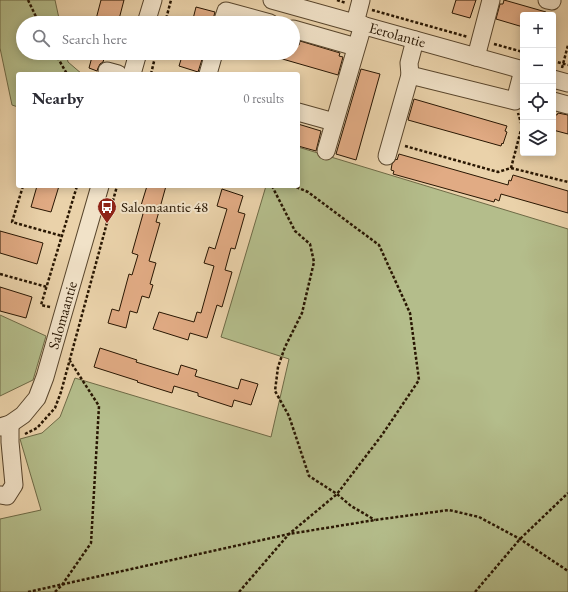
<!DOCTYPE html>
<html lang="en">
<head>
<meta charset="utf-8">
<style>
  :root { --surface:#fff; --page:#f7f7f7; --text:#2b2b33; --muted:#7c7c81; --line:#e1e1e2 }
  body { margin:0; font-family:"EB Garamond",serif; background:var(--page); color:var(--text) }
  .controls { position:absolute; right:12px; top:12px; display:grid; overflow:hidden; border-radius:4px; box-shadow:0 2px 10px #0003 }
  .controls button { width:36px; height:36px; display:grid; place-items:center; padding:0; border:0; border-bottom:1px solid var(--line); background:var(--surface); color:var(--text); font:20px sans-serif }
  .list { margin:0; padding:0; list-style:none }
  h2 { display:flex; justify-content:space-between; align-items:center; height:52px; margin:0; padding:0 16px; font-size:17px }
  h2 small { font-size:13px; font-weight:400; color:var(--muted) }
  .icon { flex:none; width:22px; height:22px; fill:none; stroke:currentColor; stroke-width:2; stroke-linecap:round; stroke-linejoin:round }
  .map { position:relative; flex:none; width:568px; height:592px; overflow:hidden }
  .search { position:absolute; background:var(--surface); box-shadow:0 2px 10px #0003; left:16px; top:16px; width:284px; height:44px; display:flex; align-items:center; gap:10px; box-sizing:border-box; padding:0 14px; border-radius:22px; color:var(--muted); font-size:15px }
  .panel { position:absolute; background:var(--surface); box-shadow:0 2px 10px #0003; left:16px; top:72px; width:284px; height:116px; border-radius:4px }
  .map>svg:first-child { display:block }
  .green { fill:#b4bd8b; stroke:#6e6a46 }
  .building { fill:#e1ab84; stroke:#281602 }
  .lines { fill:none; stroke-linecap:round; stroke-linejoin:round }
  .minor-casing { stroke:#58452c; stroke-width:19 }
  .path { stroke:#281602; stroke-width:2.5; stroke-dasharray:3 2; stroke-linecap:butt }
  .minor { stroke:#f1e2c8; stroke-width:17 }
  .labels { text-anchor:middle; stroke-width:4; stroke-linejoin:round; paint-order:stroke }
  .street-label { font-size:15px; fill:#281602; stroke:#f1e2c8 }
  .poi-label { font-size:15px; fill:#281602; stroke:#f1e2c8; text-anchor:start }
</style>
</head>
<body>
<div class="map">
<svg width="568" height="592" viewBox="0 0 568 592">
  <rect width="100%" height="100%" fill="#ead2aa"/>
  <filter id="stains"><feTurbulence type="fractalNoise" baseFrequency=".005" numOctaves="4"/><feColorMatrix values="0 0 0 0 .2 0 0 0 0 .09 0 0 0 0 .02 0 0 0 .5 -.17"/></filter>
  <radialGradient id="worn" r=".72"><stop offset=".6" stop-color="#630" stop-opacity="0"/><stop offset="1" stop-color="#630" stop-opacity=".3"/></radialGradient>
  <g class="green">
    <path d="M0 0H55L60 23H23V53H66L68 62 82 74H18V107L12 105 0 48Z"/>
    <path d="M298 147 568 229V592H0V519L41 510 20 439 42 433 60 417 75 378 271 437 289 359 221 337 266 186H298Z"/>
    <path d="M0 315 46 336 33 380 0 396Z"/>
  </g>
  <g class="building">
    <path d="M101 0H124L118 23H95Z"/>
    <path d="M456 0H476L470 18 452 13Z"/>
    <path d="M504 0 546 12 545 15H523V27L496 19 500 4H503Z"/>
    <path d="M196 7 215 12 212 23H192Z"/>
    <path d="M300 41 340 53 339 56 343 57 338 75 272 56V53H293V43L299 45Z"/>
    <path d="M93 53H106L103 62 100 64 98 68 97 71 89 68Z"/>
    <path d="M183 53H204L198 72 179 66Z"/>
    <path d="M361 69 380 74 356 160 336 154Z"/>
    <path d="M414 99 507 126 505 131 507 132 503 144 502 143 501 146 408 120Z"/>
    <path d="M558 113 568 115V134L553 130V114L557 115Z"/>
    <path d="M298 124 321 131 316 151 298 146Z"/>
    <path d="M399 154 508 185 509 180 511 181 513 175 568 191V213L501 194 499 201 495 199 494 202 393 174 394 171 391 170 392 164 396 159 397 160Z"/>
    <path d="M37 186H59L51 212 31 207Z"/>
    <path d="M147 186H166L156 222 160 223 149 261 156 263 150 284 153 285 149 298 142 296 137 313 130 311 126 328 108 323 112 309 119 311 129 274 132 275 138 255 132 253 143 214 139 212Z"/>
    <path d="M222 189 243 196 238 212 245 214 235 249 231 248 225 270 232 272 222 307 217 305 207 338 190 333 188 340 153 329 159 312 194 322 197 312 201 313 214 266 204 263 209 247 215 249 227 209 217 206Z"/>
    <path d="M0 231 43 243 37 264 0 253Z"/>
    <path d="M0 287 32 297 26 318 0 311Z"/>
    <path d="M100 348 137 360 136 362 178 375 181 365 197 370 195 376 238 389 241 379 258 384 251 405 234 400 232 407 198 396V393L174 386 172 393 137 382 138 381 94 367Z"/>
  </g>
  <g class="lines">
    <defs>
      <g id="minor">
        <path id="s1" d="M272 0 523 70"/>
        <path d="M547 0 552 1"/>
        <path d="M146 23 153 0"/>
        <path d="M222 23 226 11 270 23"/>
        <path d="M355 23 361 0"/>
        <path d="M293 29 356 47"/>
        <path d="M476 57 491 0"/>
        <path d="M107 71 118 74"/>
        <path d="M132 74 138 53"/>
        <path d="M208 74 214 53"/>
        <path d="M410 75 515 101 523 70"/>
        <path d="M553 79 568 83"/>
        <path d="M553 101 568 105"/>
        <path d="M298 112 334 122"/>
        <path d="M326 151 363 25"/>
        <path d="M387 156 410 75 409 63 415 40"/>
        <path id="s2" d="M0 427 10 424 23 415 37 398 45 377 61 321 100 186"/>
        <path d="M0 495 7 496 14 485 10 442V424"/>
      </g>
    </defs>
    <use href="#minor" class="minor-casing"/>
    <g class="path">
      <path d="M28 0 39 23"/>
      <path d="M337 0 346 3"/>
      <path d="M372 10 468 37"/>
      <path d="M165 23 171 0"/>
      <path d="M494 44 523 52"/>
      <path d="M55 53 67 74"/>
      <path d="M553 61 568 65"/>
      <path d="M562 68 568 45"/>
      <path d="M151 74 156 53"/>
      <path d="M405 146 498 172 511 168 522 126 518 113"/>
      <path d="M511 168 568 182"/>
      <path d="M23 186 12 222 62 236"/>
      <path d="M272 186 295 231 310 244 314 262 302 313 285 347 278 367 275 391 289 416 309 476 337 494 351 506 375 520"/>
      <path d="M0 274 47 287"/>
      <path d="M50 307 41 305 77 186"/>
      <path d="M25 434 37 428 55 408 61 392 117 186"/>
      <path d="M28 592 289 534 375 520 449 510 479 517 520 539 568 571"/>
      <path d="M55 592 62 585 91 543 99 406 70 361"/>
      <path d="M239 592 289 534 337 494 382 435 419 380 410 313 379 245 308 192 294 186"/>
      <path d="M475 592 520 539 568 493"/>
    </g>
    <use href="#minor" class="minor"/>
  </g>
  <defs>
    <symbol id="bus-pin" viewBox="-11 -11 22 30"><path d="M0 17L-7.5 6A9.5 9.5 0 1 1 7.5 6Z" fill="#8f2418" stroke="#f1e2c8"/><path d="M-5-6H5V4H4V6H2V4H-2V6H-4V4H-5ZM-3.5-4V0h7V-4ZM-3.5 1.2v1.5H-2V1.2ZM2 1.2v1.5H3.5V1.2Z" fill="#fff"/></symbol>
  </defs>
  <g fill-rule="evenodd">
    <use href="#bus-pin" x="96" y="196" width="22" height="30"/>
  </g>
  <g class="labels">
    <g class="street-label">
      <text dy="5" stroke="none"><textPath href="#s1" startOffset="130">Eerolantie</textPath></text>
      <text dy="5" stroke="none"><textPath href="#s2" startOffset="135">Salomaantie</textPath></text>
    </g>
    <g class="poi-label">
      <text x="121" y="212">Salomaantie 48</text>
    </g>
  </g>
  <rect width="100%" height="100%" filter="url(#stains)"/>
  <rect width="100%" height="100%" fill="url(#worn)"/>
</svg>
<div class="controls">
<button>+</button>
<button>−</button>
<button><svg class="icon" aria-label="locate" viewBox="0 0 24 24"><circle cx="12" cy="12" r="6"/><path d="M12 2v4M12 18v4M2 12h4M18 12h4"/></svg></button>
<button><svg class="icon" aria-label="layers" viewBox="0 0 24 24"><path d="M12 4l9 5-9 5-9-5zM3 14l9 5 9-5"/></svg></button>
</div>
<div class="search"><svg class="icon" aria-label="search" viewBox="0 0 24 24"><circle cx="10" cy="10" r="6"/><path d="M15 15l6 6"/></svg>Search here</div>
<section class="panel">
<h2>Nearby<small>0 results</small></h2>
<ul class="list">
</ul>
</section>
</div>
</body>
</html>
